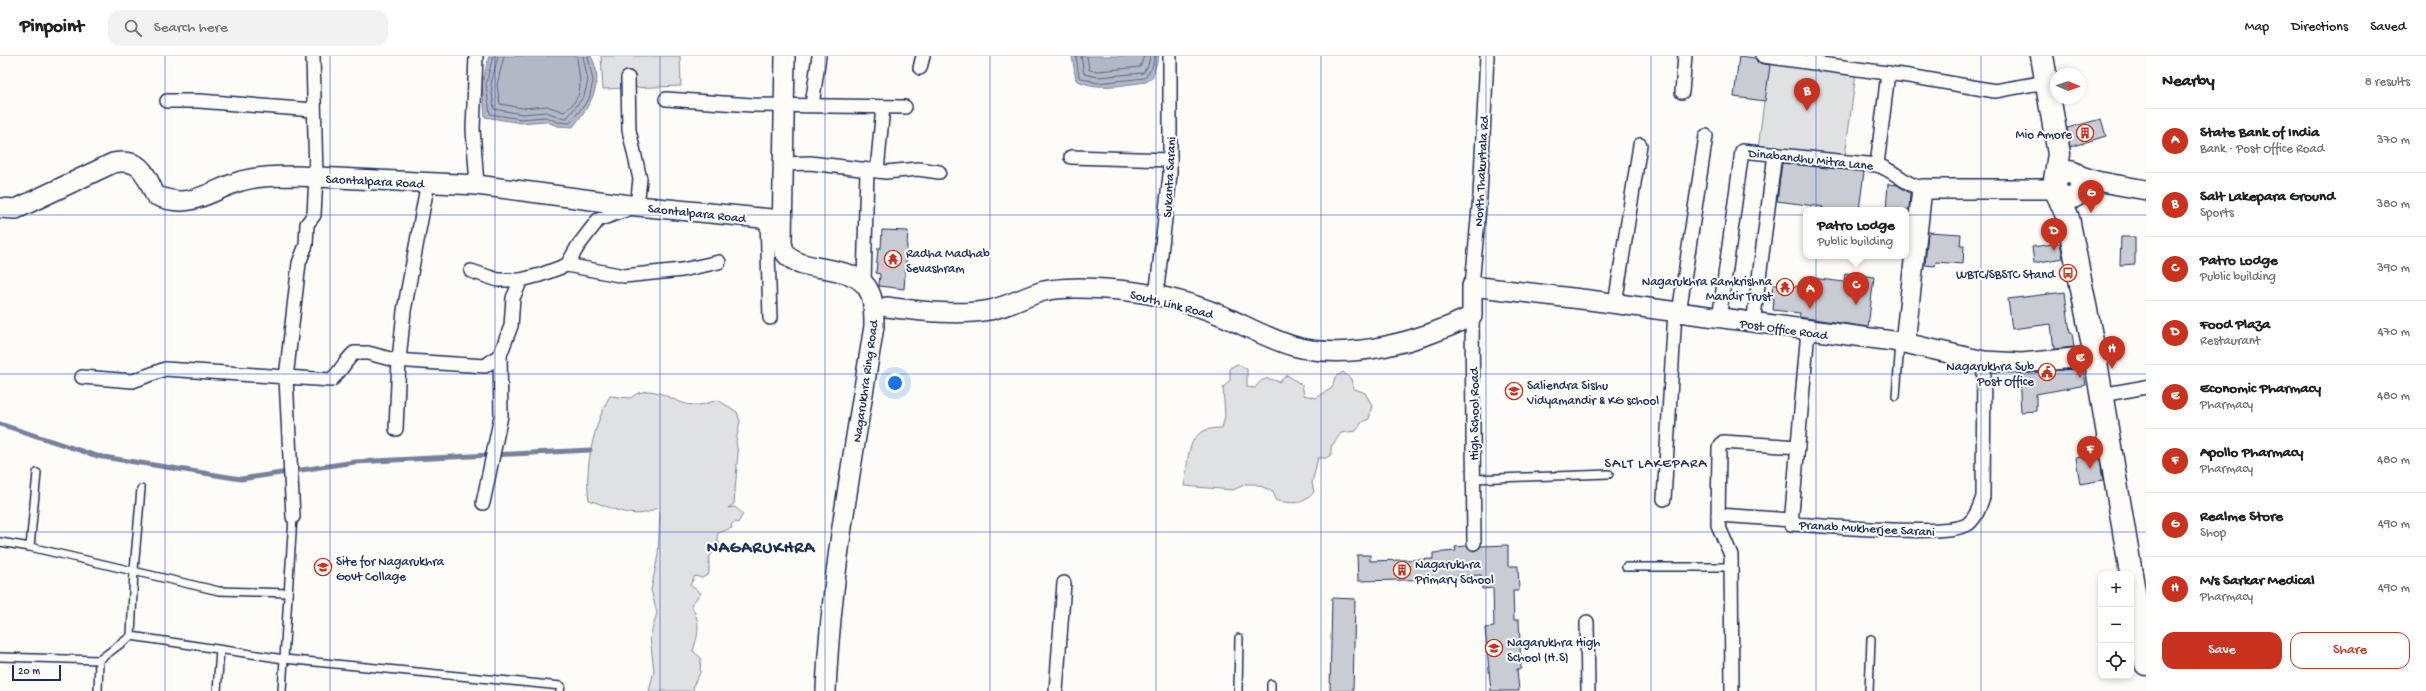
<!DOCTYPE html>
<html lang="en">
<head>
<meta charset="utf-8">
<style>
  :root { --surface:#fff; --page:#f2f2f2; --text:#202124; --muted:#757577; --line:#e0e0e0; --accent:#c8321e }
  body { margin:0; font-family:"Gochi Hand",sans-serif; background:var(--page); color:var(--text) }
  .controls { position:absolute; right:12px; bottom:12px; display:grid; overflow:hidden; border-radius:8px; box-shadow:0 2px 6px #0003 }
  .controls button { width:36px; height:36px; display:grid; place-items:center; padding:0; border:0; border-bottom:1px solid var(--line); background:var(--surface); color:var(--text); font:20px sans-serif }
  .compass { position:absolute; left:2050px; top:12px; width:36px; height:36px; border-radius:50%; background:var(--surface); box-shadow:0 2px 6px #0003; rotate:92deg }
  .scale { position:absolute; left:12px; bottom:10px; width:49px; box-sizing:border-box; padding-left:4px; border:2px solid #1b2f5e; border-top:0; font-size:11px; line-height:14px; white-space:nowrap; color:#1b2f5e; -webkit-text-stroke:3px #fdfcf7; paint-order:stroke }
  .you { position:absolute; left:895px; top:327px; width:14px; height:14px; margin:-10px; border:3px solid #fff; border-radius:50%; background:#1a73e8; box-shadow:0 0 0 6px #1a73e833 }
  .badge { display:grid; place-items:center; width:26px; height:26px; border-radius:50%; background:var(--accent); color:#fff; font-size:13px; font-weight:700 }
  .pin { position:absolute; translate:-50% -33px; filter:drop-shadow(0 1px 2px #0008) }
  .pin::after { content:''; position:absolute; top:21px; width:14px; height:12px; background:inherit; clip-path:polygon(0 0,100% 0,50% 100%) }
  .popup { position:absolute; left:1803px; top:151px; width:106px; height:52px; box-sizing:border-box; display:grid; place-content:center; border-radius:8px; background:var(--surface); filter:drop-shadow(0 1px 3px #0005); font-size:13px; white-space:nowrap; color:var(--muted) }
  .popup b { font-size:15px; color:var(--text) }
  .popup::after { content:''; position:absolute; left:50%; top:100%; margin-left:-8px; border:8px solid transparent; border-top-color:var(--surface) }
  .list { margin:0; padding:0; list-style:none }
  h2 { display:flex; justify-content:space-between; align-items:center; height:52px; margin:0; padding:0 16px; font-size:17px }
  h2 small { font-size:13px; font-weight:400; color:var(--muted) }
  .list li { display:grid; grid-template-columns:26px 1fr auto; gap:12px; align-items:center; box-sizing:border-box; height:64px; padding:0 16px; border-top:1px solid var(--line) }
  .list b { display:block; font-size:15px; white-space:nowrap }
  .list p { margin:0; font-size:13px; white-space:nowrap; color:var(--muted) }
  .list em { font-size:13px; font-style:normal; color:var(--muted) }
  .actions { display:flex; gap:8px; padding:12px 16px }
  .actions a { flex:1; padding:9px 0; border:1px solid var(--accent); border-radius:12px; text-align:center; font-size:14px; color:var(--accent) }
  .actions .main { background:var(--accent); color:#fff }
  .icon { flex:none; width:22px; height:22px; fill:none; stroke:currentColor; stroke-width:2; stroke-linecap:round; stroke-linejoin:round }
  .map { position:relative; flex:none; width:2146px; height:635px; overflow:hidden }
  header { display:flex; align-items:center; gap:24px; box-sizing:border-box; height:56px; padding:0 20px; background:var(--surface); border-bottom:1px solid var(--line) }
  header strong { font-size:19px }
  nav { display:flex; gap:22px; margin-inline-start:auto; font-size:14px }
  .search { width:280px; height:36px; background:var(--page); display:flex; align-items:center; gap:10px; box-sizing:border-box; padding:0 14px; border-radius:12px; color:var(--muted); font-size:15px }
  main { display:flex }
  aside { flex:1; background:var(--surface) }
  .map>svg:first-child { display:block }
  .green { fill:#e0e1e3; stroke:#7e88a0 }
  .water { fill:#b3b8c5; stroke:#76819c }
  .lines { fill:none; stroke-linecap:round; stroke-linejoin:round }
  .shore { stroke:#586687; stroke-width:1 }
  .stream { stroke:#76819c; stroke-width:5 }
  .building { fill:#c9ccd3; stroke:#1b2f5e }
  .lane-casing { stroke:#1b2f5e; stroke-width:10 }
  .street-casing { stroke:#1b2f5e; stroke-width:16 }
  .secondary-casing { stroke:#1b2f5e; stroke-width:22 }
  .highway-casing { stroke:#1b2f5e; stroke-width:25 }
  .lane { stroke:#fdfcf7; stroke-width:7 }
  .street { stroke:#fdfcf7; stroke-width:13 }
  .secondary { stroke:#fdfcf7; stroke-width:19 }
  .highway { stroke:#fdfcf7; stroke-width:22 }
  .grid { fill:none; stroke:#1d4ed8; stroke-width:1; stroke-opacity:0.55 }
  .labels { text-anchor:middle; stroke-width:4; stroke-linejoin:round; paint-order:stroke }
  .poi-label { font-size:13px; fill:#1b2f5e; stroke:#fdfcf7; text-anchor:start }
  .street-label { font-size:13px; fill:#1b2f5e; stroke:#fdfcf7 }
  .neighbourhood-label { font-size:14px; letter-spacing:1px; fill:#1b2f5e; stroke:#fdfcf7 }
  .district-label { font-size:17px; font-weight:bold; letter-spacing:1px; fill:#1b2f5e; stroke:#fdfcf7 }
</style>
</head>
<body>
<header>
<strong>Pinpoint</strong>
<div class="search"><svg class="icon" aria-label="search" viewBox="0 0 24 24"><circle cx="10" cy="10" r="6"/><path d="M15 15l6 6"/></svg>Search here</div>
<nav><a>Map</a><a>Directions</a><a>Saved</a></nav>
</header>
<main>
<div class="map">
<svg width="2146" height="635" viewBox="0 0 2146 635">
  <rect width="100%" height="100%" fill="#fdfcf7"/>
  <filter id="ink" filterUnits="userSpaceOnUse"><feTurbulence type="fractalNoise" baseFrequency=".025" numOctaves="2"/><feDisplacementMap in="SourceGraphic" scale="8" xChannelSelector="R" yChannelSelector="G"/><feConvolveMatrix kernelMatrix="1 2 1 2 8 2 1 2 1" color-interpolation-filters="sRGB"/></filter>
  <g filter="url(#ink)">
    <g class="green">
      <path d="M601 0H680L681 30 603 33Z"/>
      <path d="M1769 5 1856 17 1845 100 1758 93Z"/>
      <path d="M1237 308 1247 313V331L1255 332C1263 321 1267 321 1279 326L1287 319 1302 329 1304 339 1316 342 1332 332 1335 321 1343 316 1351 323 1353 332 1365 337 1372 349 1369 363 1362 366 1356 375 1341 377 1331 391V399L1326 402H1318L1312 427 1314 436C1303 450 1293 447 1276 445L1273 435 1255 428H1246L1233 434 1184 430C1190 403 1183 371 1222 372L1225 360 1223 332 1230 324V312Z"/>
      <path d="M647 335C664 335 676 348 693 349 701 350 710 346 718 344L737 356 740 365 736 386 738 397 734 448 728 452 735 451 743 458 738 467 734 466 731 469 732 472 718 477 717 482 720 488 718 495H714L709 502V518L702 522 695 520 690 529 701 537 691 549C701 567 699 576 693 595L701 602 700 617 694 628 693 635H649L654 615 650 581 657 557 651 534 658 499 660 456 656 452C636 466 610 451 589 444 584 412 594 367 610 340L630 342 638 337Z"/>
    </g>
    <g class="water">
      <path d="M489 0H591C606 28 589 50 573 71L557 70 545 65 521 67 485 61 482 28Z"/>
      <path d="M1072 0H1159L1152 22 1146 26C1123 29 1097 35 1076 24Z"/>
    </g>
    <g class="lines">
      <g class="shore">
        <path d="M493 0 486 28 490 58 521 63 545 61 558 66 570 67 589 43 593 25 588 0"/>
        <path d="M498 0 491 28 494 53 522 58 546 56 560 61 567 62 584 40 588 25 583 0"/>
        <path d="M504 0 497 29 500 48 522 52 547 50 564 56C588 38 578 23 577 0"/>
        <path d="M1076 0 1079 21 1097 27 1145 22 1152 12 1155 0"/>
        <path d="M1081 0 1084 18 1098 21 1143 17 1148 10 1150 0"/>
        <path d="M1087 0 1089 14 1098 15 1140 11 1144 0"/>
      </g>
      <path class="stream" d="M0 368 97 400 241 423 355 406 590 394"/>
    </g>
    <g class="building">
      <path d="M1739 0 1755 2 1758 7 1770 9 1765 45 1734 41Z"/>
      <path d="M2101 63 2106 80 2070 91 2067 72Z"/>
      <path d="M1782 107 1864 116 1859 154H1822L1823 151 1777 145Z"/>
      <path d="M1888 128 1897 129 1910 137 1909 154H1886Z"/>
      <path d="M882 174 908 175 904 233 879 230 880 218 876 217 878 192H881Z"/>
      <path d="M1928 176 1961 178 1960 190H1964L1963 208 1936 206 1935 210 1925 209Z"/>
      <path d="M2121 181H2135V208L2120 209Z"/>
      <path d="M2060 187 2063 202 2034 207 2032 191Z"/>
      <path d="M1845 217 1874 221 1868 271 1799 261 1800 257 1773 254 1774 243 1771 242 1773 228 1803 231 1804 221 1844 226Z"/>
      <path d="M2065 236 2070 277H2072L2074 291 2054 293 2051 268 2012 273 2008 243Z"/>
      <path d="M2083 312 2086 329 2036 338V355L2021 356 2019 318Z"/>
      <path d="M2099 398 2103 424 2080 428 2076 402Z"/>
      <path d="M1508 489V510H1518L1519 535H1513L1514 564H1519L1521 613H1517L1519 635H1491L1485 572 1494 571 1493 532 1482 533 1481 519 1447 521V523L1358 525 1357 499H1370V505L1433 503V497L1456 495 1455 491 1467 490 1474 495 1481 490Z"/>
      <path d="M1332 542 1355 543 1353 635H1330Z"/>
    </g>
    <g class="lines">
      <defs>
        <g id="lane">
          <path d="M1896 340 1900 287"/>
          <path d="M1473 423 1609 418"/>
          <path d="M0 486 30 491 37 417"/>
          <path d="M30 491 219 535 288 537"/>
          <path d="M1626 511H1731"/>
          <path d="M131 580 134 514 141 433"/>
          <path d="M0 601 99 604"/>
          <path d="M98 635 99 604 131 580 284 603 293 461"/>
          <path d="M217 635 220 594"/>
          <path d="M282 635 284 603 561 630 560 635"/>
          <path d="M1238 635 1239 582"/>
          <path d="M1271 635V628"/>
          <path d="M1869 635 1871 583"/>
        </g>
        <g id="street">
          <path d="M476 0 473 73 477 129"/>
          <path d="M1763 0 1909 20 1995 35 2046 26"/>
          <path d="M920 12 923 0"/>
          <path d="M1682 36 1685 0"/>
          <path d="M666 43 752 49 905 51"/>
          <path d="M167 45H199L313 54"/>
          <path d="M812 49 819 0"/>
          <path d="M1071 101 1170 104"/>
          <path d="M784 108 810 107 886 116 918 113 939 116"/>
          <path d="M1877 109 1888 17"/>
          <path d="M877 115 883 51"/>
          <path d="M767 163 770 262"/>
          <path d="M567 209 624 220 682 214 719 206"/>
          <path d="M471 215 498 224H521"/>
          <path d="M864 227 867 114"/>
          <path d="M1472 230 1480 140 1487 0"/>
          <path d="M1156 241 1170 119V0"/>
          <path d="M1615 248 1640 89"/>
          <path d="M1679 257 1706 80"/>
          <path d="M1472 260 1474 487"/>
          <path d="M1719 263 1742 95 1877 109C1894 114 1906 129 1922 133"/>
          <path d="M1753 268 1775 98"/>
          <path d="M1808 275 1791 468C1822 469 1948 482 1968 468 1976 462 1980 450 1983 441L1984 305"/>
          <path d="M82 321 133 325 165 313 331 324C340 317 344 306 354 297H368L394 304 485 310 500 299 511 270 513 242 521 224 540 219 567 209 578 190 598 164 637 150 640 123 629 74 628 22"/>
          <path d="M2101 339 2146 331"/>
          <path d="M396 373 399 304 404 255 428 126"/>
          <path d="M1664 443 1675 256"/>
          <path d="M483 447 501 360 500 299"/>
          <path d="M1718 459 1791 464"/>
          <path d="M293 461 286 322 299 207 306 189 307 168 314 159 316 121 313 0"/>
          <path d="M1587 566 1588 635"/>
          <path d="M1056 635 1064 527"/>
          <path d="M1732 635 1731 499 1718 469 1719 392 1723 386 1798 391"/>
        </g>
        <g id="secondary">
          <path d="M785 0 782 187C783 190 784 196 786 198 803 219 857 205 870 237 874 246 874 259 874 270 855 391 831 513 826 635"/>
          <path d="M2075 118 2096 125 2146 134"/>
          <path d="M2079 136 2096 125"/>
          <path d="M0 152 16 153 113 107C141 102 145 117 155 139 191 155 208 135 241 125 259 120 278 120 297 120L477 129 637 150 782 164"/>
          <path d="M887 251C920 255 957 260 990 254 1009 250 1026 240 1044 235 1064 231 1085 232 1105 233 1144 235 1187 245 1223 260 1246 270 1269 283 1293 290 1350 306 1421 285 1472 260V230L1589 244 1900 286 1984 305 2022 307 2095 300"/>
          <path d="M1905 287 1922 133H2051L2057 136"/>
        </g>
        <g id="highway">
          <path d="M2042 0 2059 98 2055 124"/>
          <circle cx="2068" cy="129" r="13"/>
          <path d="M2057 137 2068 162 2095 300 2146 608"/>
        </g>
      </defs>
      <use href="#lane" class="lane-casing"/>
      <use href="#street" class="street-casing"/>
      <use href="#secondary" class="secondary-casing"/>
      <use href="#highway" class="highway-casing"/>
      <use href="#lane" class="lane"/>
      <use href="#street" class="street"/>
      <use href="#secondary" class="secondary"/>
      <use href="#highway" class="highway"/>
    </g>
  </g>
  <path class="grid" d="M165 0V635M330 0V635M495 0V635M660 0V635M825 0V635M990 0V635M1156 0V635M1321 0V635M1486 0V635M1651 0V635M1816 0V635M1981 0V635M0 159H2146M0 318H2146M0 476H2146"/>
  <defs>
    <symbol id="building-ring" viewBox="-11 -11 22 22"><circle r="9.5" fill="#fdfcf7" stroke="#c8321e" stroke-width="1.5"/><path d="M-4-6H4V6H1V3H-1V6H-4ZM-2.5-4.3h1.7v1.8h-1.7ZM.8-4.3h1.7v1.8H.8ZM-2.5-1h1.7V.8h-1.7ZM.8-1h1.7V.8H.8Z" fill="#c8321e"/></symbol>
    <symbol id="temple-ring" viewBox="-11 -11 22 22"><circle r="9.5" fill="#fdfcf7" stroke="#c8321e" stroke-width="1.5"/><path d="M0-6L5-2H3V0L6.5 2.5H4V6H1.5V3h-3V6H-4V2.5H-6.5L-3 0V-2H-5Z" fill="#c8321e"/></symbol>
    <symbol id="bus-ring" viewBox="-11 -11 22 22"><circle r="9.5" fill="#fdfcf7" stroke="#c8321e" stroke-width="1.5"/><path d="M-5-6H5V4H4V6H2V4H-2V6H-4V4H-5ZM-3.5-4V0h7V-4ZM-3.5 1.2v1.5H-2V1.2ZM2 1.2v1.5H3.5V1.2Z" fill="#c8321e"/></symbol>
    <symbol id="civic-ring" viewBox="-11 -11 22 22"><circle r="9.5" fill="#fdfcf7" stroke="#c8321e" stroke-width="1.5"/><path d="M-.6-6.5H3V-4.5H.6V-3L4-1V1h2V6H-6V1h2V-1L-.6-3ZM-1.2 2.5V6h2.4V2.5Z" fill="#c8321e"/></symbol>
    <symbol id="school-ring" viewBox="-11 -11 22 22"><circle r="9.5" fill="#fdfcf7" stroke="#c8321e" stroke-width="1.5"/><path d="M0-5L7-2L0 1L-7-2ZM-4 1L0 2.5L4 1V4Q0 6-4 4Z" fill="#c8321e"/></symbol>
    <symbol id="university-ring" viewBox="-11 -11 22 22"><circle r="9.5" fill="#fdfcf7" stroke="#c8321e" stroke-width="1.5"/><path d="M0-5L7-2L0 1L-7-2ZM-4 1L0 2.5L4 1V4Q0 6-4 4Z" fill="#c8321e"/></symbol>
  </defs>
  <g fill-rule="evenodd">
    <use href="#building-ring" x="2075" y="67" width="20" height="20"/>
    <use href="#temple-ring" x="883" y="193" width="20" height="20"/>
    <use href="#bus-ring" x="2058" y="207" width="20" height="20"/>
    <use href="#temple-ring" x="1775" y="221" width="20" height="20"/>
    <use href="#civic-ring" x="2037" y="306" width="20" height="20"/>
    <use href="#school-ring" x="1504" y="325" width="20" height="20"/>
    <use href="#university-ring" x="313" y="501" width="20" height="20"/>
    <use href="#building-ring" x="1392" y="504" width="20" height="20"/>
    <use href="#school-ring" x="1484" y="582" width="20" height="20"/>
  </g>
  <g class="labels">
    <g class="poi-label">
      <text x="2072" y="82" text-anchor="end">Mio Amore</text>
      <text x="906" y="201">Radha Madhab<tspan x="906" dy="15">Sevashram</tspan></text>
      <text x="2055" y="222" text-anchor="end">WBTC/SBSTC Stand</text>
      <text x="1772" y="229" text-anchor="end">Nagarukhra Ramkrishna<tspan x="1772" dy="15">Mandir Trust</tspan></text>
      <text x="2034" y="314" text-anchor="end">Nagarukhra Sub<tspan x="2034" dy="15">Post Office</tspan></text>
      <text x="1527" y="333">Saliendra Sishu<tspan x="1527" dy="15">Vidyamandir &amp; KG school</tspan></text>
      <text x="336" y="509">Site for Nagarukhra<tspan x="336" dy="15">Govt Collage</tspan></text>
      <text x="1415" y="512">Nagarukhra<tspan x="1415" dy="15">Primary School</tspan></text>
      <text x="1507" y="590">Nagarukhra High<tspan x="1507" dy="15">School (H.S)</tspan></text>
    </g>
    <g class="street-label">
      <text transform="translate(1811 102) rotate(6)" y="5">Dinabandhu Mitra Lane</text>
      <text transform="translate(1480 115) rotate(-87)" y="5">North Thakurtala Rd</text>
      <text transform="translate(1168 121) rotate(-87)" y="5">Sukanta Sarani</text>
      <text transform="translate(375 124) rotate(3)" y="5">Saontalpara Road</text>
      <text transform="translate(697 156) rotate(6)" y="5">Saontalpara Road</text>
      <text transform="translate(1172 247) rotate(14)" y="5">South Link Road</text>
      <text transform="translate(1784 272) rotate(8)" y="5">Post Office Road</text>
      <text transform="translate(864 325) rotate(-82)" y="5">Nagarukhra Ring Road</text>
      <text transform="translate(1473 358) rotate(-90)" y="5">High School Road</text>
      <text transform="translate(1867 471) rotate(3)" y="5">Pranab Mukherjee Sarani</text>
    </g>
    <g class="neighbourhood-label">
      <text x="1656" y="411">SALT LAKEPARA</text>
    </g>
    <g class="district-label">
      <text x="761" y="496">NAGARUKHRA</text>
    </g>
  </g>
</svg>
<div class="controls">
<button>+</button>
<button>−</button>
<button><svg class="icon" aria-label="locate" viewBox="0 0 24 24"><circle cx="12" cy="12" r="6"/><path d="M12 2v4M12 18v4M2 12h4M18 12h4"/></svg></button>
</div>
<svg class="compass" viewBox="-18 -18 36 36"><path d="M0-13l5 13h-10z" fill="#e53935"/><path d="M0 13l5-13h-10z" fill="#757577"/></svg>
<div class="scale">20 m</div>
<div class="you"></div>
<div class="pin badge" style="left:1810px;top:253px">A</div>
<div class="pin badge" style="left:1807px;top:55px">B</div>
<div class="pin badge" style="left:1856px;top:249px">C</div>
<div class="popup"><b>Patro Lodge</b>Public building</div>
<div class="pin badge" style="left:2054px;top:195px">D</div>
<div class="pin badge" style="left:2080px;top:322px">E</div>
<div class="pin badge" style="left:2090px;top:413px">F</div>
<div class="pin badge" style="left:2091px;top:157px">G</div>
<div class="pin badge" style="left:2112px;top:313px">H</div>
</div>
<aside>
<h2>Nearby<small>8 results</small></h2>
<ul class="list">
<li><span class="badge">A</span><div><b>State Bank of India</b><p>Bank · Post Office Road</p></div><em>370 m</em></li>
<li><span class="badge">B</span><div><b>Salt Lakepara Ground</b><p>Sports</p></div><em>380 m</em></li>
<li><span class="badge">C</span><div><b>Patro Lodge</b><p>Public building</p></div><em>390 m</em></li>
<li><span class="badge">D</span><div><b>Food Plaza</b><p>Restaurant</p></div><em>470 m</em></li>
<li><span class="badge">E</span><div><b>Economic Pharmacy</b><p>Pharmacy</p></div><em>480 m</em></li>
<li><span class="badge">F</span><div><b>Apollo Pharmacy</b><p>Pharmacy</p></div><em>480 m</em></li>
<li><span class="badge">G</span><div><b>Realme Store</b><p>Shop</p></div><em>490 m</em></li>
<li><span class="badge">H</span><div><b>M/s Sarkar Medical</b><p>Pharmacy</p></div><em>490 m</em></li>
</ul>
<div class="actions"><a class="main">Save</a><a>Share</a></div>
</aside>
</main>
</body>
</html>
